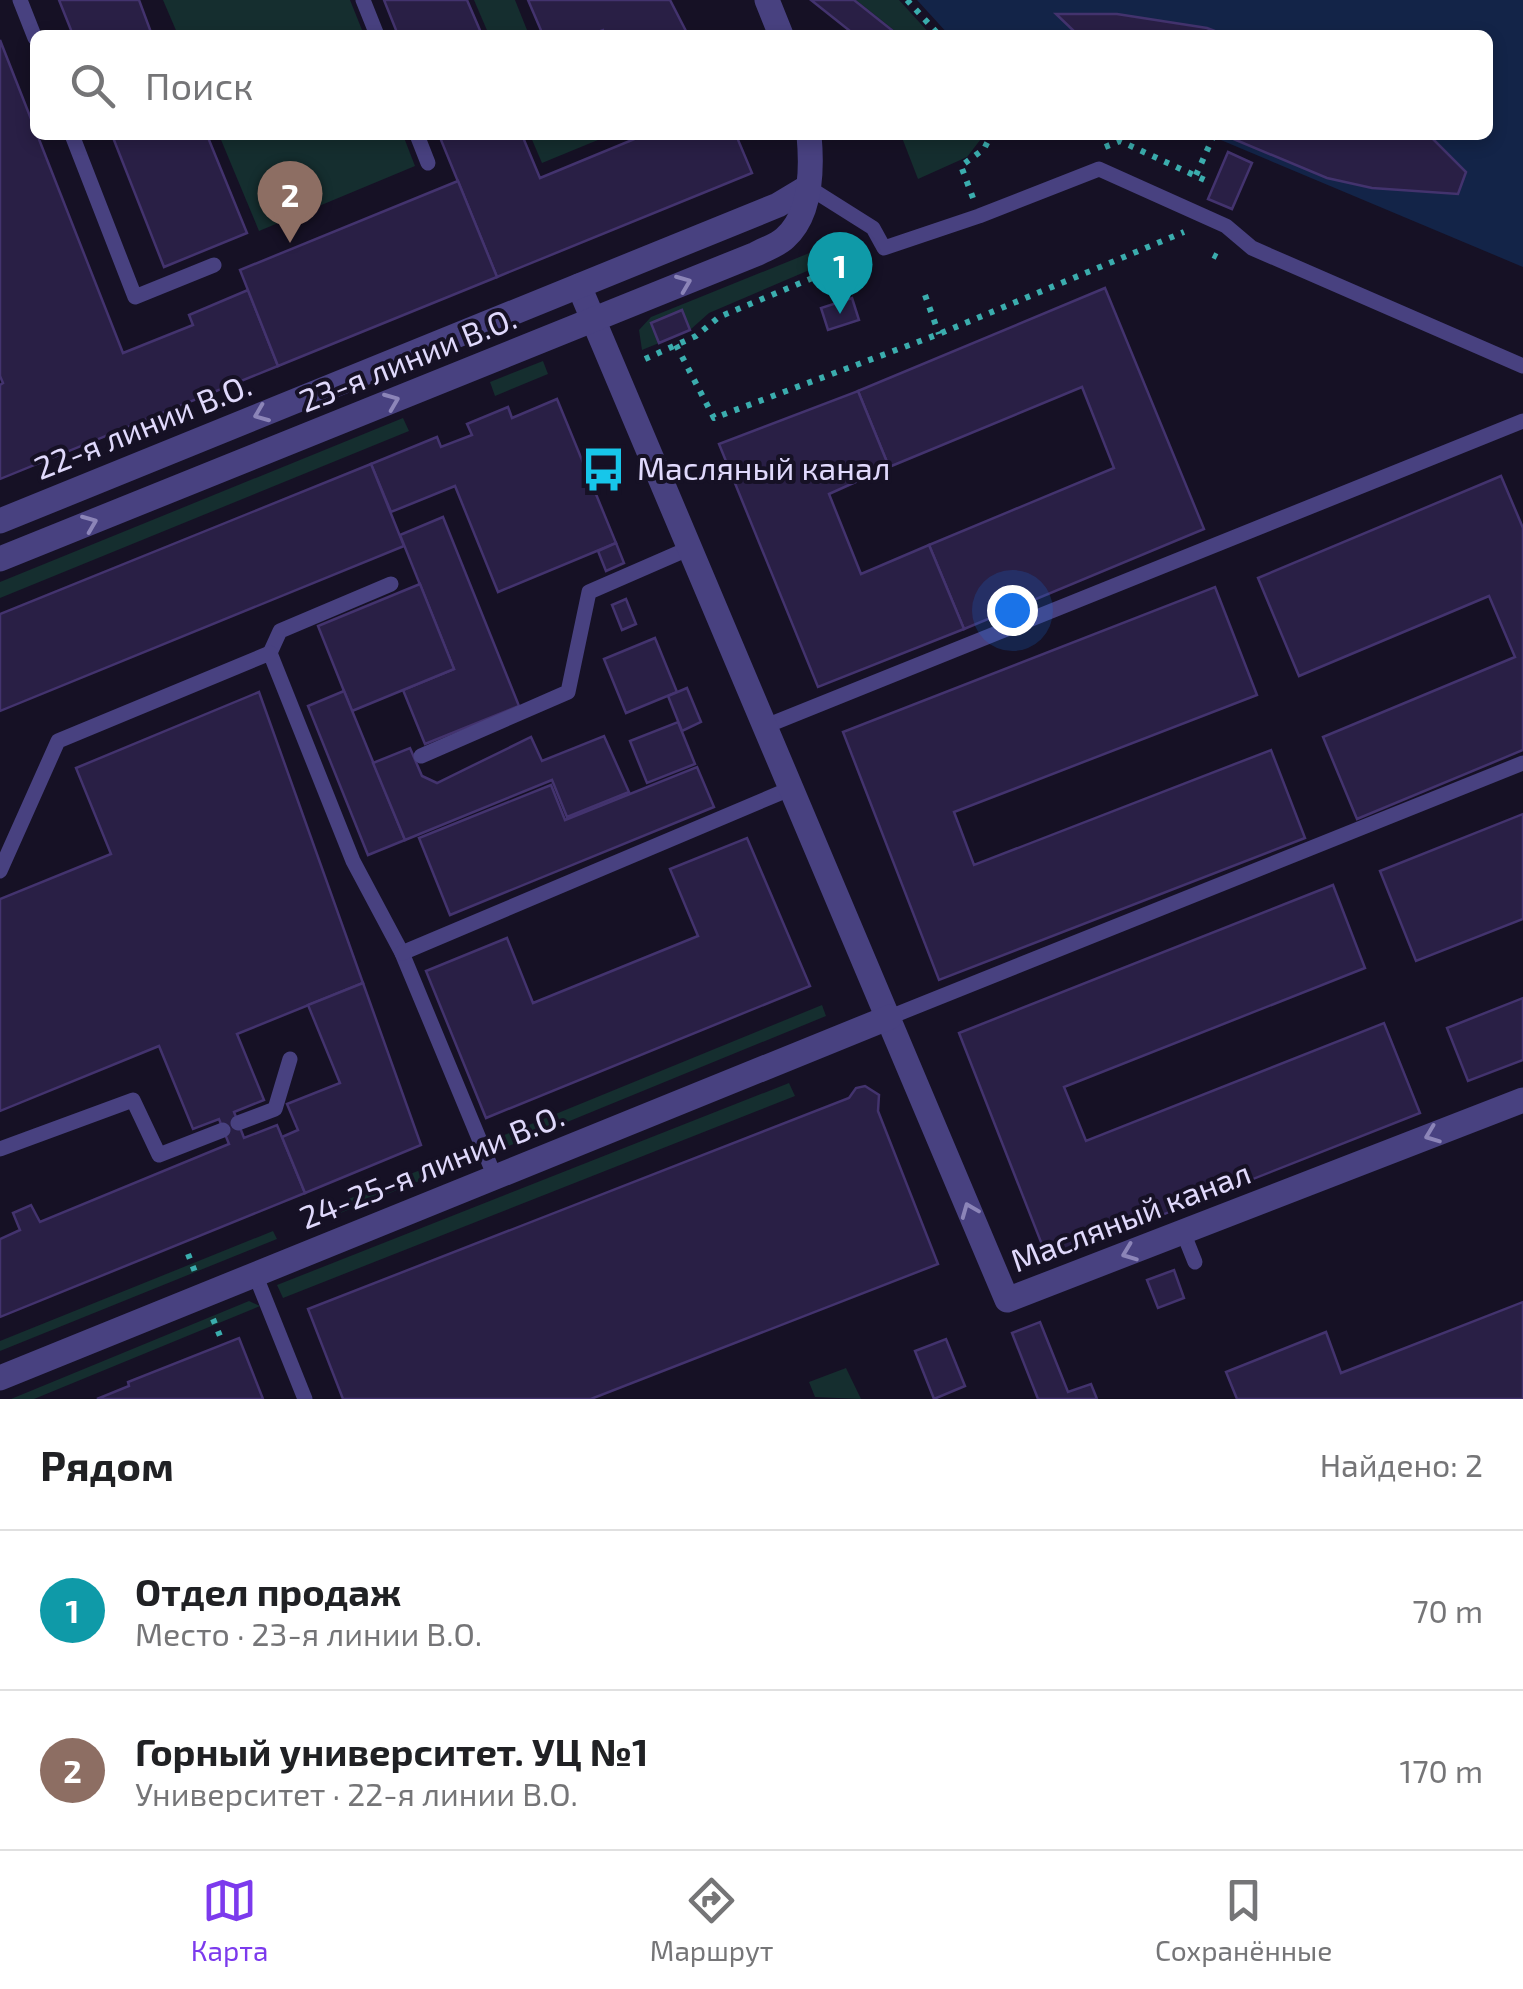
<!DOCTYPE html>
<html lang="ru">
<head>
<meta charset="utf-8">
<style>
  :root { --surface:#fff; --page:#f6f6f6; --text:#202124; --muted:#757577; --line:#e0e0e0; --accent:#7c3aed }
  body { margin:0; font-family:"Exo 2",sans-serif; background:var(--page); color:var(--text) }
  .you { position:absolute; left:1012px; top:610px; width:35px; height:35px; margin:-25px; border:8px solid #fff; border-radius:50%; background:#1a73e8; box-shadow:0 0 0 15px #1a73e833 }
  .badge { display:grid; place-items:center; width:65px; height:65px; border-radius:50%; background:var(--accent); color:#fff; font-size:32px; font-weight:700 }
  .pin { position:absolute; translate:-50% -82px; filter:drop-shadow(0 2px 5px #0008) }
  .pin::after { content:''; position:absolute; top:52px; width:35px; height:30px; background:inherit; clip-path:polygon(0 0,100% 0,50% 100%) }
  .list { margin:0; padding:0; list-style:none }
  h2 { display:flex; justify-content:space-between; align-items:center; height:130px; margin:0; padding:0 40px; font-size:42px }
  h2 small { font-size:32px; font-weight:400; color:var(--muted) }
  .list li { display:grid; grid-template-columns:65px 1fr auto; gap:30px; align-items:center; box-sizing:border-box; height:160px; padding:0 40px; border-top:2px solid var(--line) }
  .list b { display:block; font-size:38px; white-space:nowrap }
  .list p { margin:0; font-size:32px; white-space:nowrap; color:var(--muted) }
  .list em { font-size:32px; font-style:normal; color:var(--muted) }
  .icon { flex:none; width:55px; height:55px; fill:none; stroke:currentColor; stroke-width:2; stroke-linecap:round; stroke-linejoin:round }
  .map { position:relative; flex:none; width:1523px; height:1399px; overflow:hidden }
  .search { position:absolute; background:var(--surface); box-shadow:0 5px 15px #0003; left:30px; right:30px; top:30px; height:110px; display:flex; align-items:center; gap:25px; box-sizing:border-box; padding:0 35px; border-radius:15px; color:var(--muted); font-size:38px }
  .sheet { height:450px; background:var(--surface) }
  nav { display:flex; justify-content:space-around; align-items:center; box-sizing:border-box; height:140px; border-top:2px solid var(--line); background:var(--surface); font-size:28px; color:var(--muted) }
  nav a { display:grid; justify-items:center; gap:5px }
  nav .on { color:var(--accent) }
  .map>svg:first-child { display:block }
  .green { fill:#152e2f }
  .water { fill:#132448 }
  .building { fill:#291f45; stroke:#43336e; stroke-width:2.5 }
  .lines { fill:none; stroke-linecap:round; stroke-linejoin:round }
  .path { stroke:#3badae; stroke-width:6; stroke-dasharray:5 8; stroke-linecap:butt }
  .service { stroke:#484180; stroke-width:15 }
  .minor { stroke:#484180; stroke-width:25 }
  .tertiary { stroke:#484180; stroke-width:25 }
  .oneway { stroke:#8c85b8 }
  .labels { text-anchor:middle; stroke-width:8; stroke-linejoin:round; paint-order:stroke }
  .street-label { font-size:32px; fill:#e0d9fc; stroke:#161125 }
  .poi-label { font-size:32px; fill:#e0d9fc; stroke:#161125; text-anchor:start }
</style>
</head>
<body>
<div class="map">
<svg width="1523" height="1399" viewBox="0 0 1523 1399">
  <rect width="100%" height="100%" fill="#161125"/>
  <g class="green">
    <path d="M163 0H350L364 35H178Z"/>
    <path d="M474 0H515L529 35H489Z"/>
    <path d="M856 0H899L931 35H900Z"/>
    <path d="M219 135H403L415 166 259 231Z"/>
    <path d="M530 135H610L542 163Z"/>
    <path d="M901 135H984L967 157 918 179Z"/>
    <path d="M849 237 854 251 709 313 690 330 682 311 651 323 659 343 642 350 639 330 651 317Z"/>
    <path d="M543 361 548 374 495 396 490 382Z"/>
    <path d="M403 418 409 431 0 598V582Z"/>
    <path d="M822 1005 826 1016 501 1149 497 1138Z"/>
    <path d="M789 1083 795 1096 283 1298 277 1285Z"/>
    <path d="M435 1164 439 1173 323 1220 319 1211Z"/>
    <path d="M273 1231 277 1239 0 1351V1341Z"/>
    <path d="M249 1301 260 1306 34 1399H11Z"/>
    <path d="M846 1368 861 1399 815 1397 809 1382Z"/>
  </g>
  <path class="water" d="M917 0H1523V267L1209 135H1488V35H949Z"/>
  <g class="building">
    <path d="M59 0H139L152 35H73Z"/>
    <path d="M384 0H467L482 35H398Z"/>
    <path d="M528 0H670L688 35H605L603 30 590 35H543Z"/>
    <path d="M811 0H854L898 35H855Z"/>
    <path d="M1056 14H1117L1207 28 1225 35H1078Z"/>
    <path d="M0 40 123 353 193 325 189 315 248 290 278 366 0 479V385L3 383 0 376Z"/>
    <path d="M112 135H207L247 233 164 267Z"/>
    <path d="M439 135H522L540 178 644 135H736L752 173 497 277Z"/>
    <path d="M1224 135H1429L1466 172 1458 194 1372 188 1327 178Z"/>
    <path d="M1228 152 1252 163 1232 209 1208 199Z"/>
    <path d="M458 181 497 277 278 366 240 270Z"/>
    <path d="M1105 288 1204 529 964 629 929 545 1114 468 1082 387 889 467 858 391Z"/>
    <path d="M852 298 859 320 828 330 821 308Z"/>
    <path d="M682 310 690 330 659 343 651 323Z"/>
    <path d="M858 391 889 467 829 494 861 574 929 545 964 629 818 687 719 444Z"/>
    <path d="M557 399 616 543 498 592 455 486 391 512 371 464 437 437 441 447 472 435 467 424 508 407 512 418Z"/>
    <path d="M371 464 404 546 0 711V614Z"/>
    <path d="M1501 476 1523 528V750L1357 819 1323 737 1515 657 1489 596 1299 676 1258 578Z"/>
    <path d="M443 517 519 706 425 744 403 690 454 669 400 535Z"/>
    <path d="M616 543 624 563 606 571 598 551Z"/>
    <path d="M420 584 454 669 352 711 318 626Z"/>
    <path d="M1215 587 1257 695 954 812 974 865 1271 750 1305 838 939 980 843 732Z"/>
    <path d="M626 599 636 624 622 630 612 605Z"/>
    <path d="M655 638 677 692 626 713 604 659Z"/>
    <path d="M687 688 701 722 682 731 668 696Z"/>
    <path d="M344 691 405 840 368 855 308 706Z"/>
    <path d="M259 692 363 983 237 1034 264 1100 234 1112 244 1138 277 1125 305 1193 0 1317V1239L20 1230 13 1213 31 1205 40 1222 229 1144 219 1119 193 1129 159 1046 0 1111V899L111 854 76 768Z"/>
    <path d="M678 722 695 764 647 783 630 741Z"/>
    <path d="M604 736 629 792 567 817 552 780 405 840 373 763 410 748 422 776 437 783 531 737 542 761Z"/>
    <path d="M697 767 714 807 450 915 419 838 551 785 565 820Z"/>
    <path d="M1523 814V919L1416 961 1380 871Z"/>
    <path d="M747 838 810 986 486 1118 426 971 507 938 533 1003 698 936 670 869Z"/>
    <path d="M1333 885 1365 968 1064 1087 1086 1141 1384 1023 1420 1113 1048 1260 959 1033Z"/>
    <path d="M363 983 421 1145 305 1193 282 1137 298 1130 287 1104 340 1083 308 1005Z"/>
    <path d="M1523 998V1060L1468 1081 1447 1028Z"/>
    <path d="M865 1086 879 1095 878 1111 938 1264 591 1399H343L308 1309 849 1098 856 1088Z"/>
    <path d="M1174 1270 1184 1298 1158 1308 1147 1280Z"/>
    <path d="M1523 1302V1399H1237L1226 1372 1326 1332 1341 1373Z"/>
    <path d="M1040 1322 1068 1392 1091 1384 1097 1399H1038L1012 1333Z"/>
    <path d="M239 1338 263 1399H97L129 1386 128 1382Z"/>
    <path d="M946 1339 965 1386 934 1399 915 1351Z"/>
  </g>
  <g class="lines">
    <g class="path">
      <path d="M907 0 939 35"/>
      <path d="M1105 147 1120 141 1209 182"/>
      <path d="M1196 175 1214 135"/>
      <path d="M973 198 961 166 984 149 991 135"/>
      <path d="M1213 255 1217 257"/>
      <path d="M925 295 939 334"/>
      <path d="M676 345 714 418 939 334 1184 232"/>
      <path d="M645 359 696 336 719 317 865 256"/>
      <path d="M188 1254 195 1272"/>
      <path d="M213 1319 220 1336"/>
    </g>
    <g class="service">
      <path d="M20 0 35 38"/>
      <path d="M363 0 377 35"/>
      <path d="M72 135 135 297 214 265"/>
      <path d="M417 135 428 163"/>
      <path d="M808 187 873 228 884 248 979 216 1099 169 1226 226 1252 248 1523 366"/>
      <path d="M270 653 280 631 391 584"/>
      <path d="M766 726 1523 421"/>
      <path d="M421 756 568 692 589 592 690 548"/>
      <path d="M0 871 58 741 270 653 353 861 402 953 495 1177"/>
      <path d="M402 953 792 788"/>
      <path d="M890 1017 1523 763"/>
      <path d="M238 1123 275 1109 290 1059"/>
      <path d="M0 1149 133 1100 159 1155 223 1130"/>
      <path d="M1183 1232 1195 1262"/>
      <path d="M255 1274 305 1399"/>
    </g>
    <g class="minor">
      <path d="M579 286 1007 1300 1523 1100"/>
      <path d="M0 1378 890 1017"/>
    </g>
    <g class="tertiary">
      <path d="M767 0 781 35"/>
      <path d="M0 521 778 205 808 187"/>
      <path d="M0 559 756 254C765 249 778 245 785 238 812 214 812 167 809 135"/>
    </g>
  </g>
  <defs><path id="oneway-chevron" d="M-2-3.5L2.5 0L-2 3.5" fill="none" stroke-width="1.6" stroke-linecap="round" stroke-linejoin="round" transform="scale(2.5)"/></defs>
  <g class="oneway">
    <use href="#oneway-chevron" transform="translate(684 283) rotate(-22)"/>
    <use href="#oneway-chevron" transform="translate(392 401) rotate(-22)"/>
    <use href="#oneway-chevron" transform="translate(261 414) rotate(158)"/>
    <use href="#oneway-chevron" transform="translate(90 523) rotate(-22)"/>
    <use href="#oneway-chevron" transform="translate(1432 1135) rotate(159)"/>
    <use href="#oneway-chevron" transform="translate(969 1210) rotate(-112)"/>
    <use href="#oneway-chevron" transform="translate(1129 1253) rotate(159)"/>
  </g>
  <defs>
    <symbol id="bus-bare" viewBox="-9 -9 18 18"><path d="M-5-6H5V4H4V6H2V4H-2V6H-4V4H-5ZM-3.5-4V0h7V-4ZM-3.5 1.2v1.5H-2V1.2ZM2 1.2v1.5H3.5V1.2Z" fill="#17c6ea" stroke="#161125" stroke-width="2.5" paint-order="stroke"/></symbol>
  </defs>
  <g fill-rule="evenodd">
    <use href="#bus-bare" x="572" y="438" width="63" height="63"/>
  </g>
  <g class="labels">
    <g class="street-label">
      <text transform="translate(408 360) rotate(-22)" y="11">23-я линии В.О.</text>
      <text transform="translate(143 427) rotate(-22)" y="11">22-я линии В.О.</text>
      <text transform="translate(432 1167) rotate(-22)" y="11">24-25-я линии В.О.</text>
      <text transform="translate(1131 1217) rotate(-21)" y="11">Масляный канал</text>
    </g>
    <g class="poi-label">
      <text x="637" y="480">Масляный канал</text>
    </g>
  </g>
</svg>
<div class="you"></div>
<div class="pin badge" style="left:840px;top:314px;background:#0f9aa8">1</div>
<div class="pin badge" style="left:290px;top:243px;background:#8d6e63">2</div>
<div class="search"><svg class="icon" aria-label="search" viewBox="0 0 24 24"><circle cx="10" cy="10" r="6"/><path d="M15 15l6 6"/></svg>Поиск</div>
</div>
<section class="sheet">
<h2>Рядом<small>Найдено: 2</small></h2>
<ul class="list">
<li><span class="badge" style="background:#0f9aa8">1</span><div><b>Отдел продаж</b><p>Место · 23-я линии В.О.</p></div><em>70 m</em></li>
<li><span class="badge" style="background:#8d6e63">2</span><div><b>Горный университет. УЦ №1</b><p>Университет · 22-я линии В.О.</p></div><em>170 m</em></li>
</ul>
</section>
<nav>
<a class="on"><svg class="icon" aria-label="map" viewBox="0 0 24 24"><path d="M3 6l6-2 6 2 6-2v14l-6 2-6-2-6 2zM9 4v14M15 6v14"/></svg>Карта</a>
<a><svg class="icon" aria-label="directions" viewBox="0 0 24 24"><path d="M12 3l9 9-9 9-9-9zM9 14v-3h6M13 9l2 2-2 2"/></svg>Маршрут</a>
<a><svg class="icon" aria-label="saved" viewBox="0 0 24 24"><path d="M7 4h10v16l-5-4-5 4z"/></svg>Сохранённые</a>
</nav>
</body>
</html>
